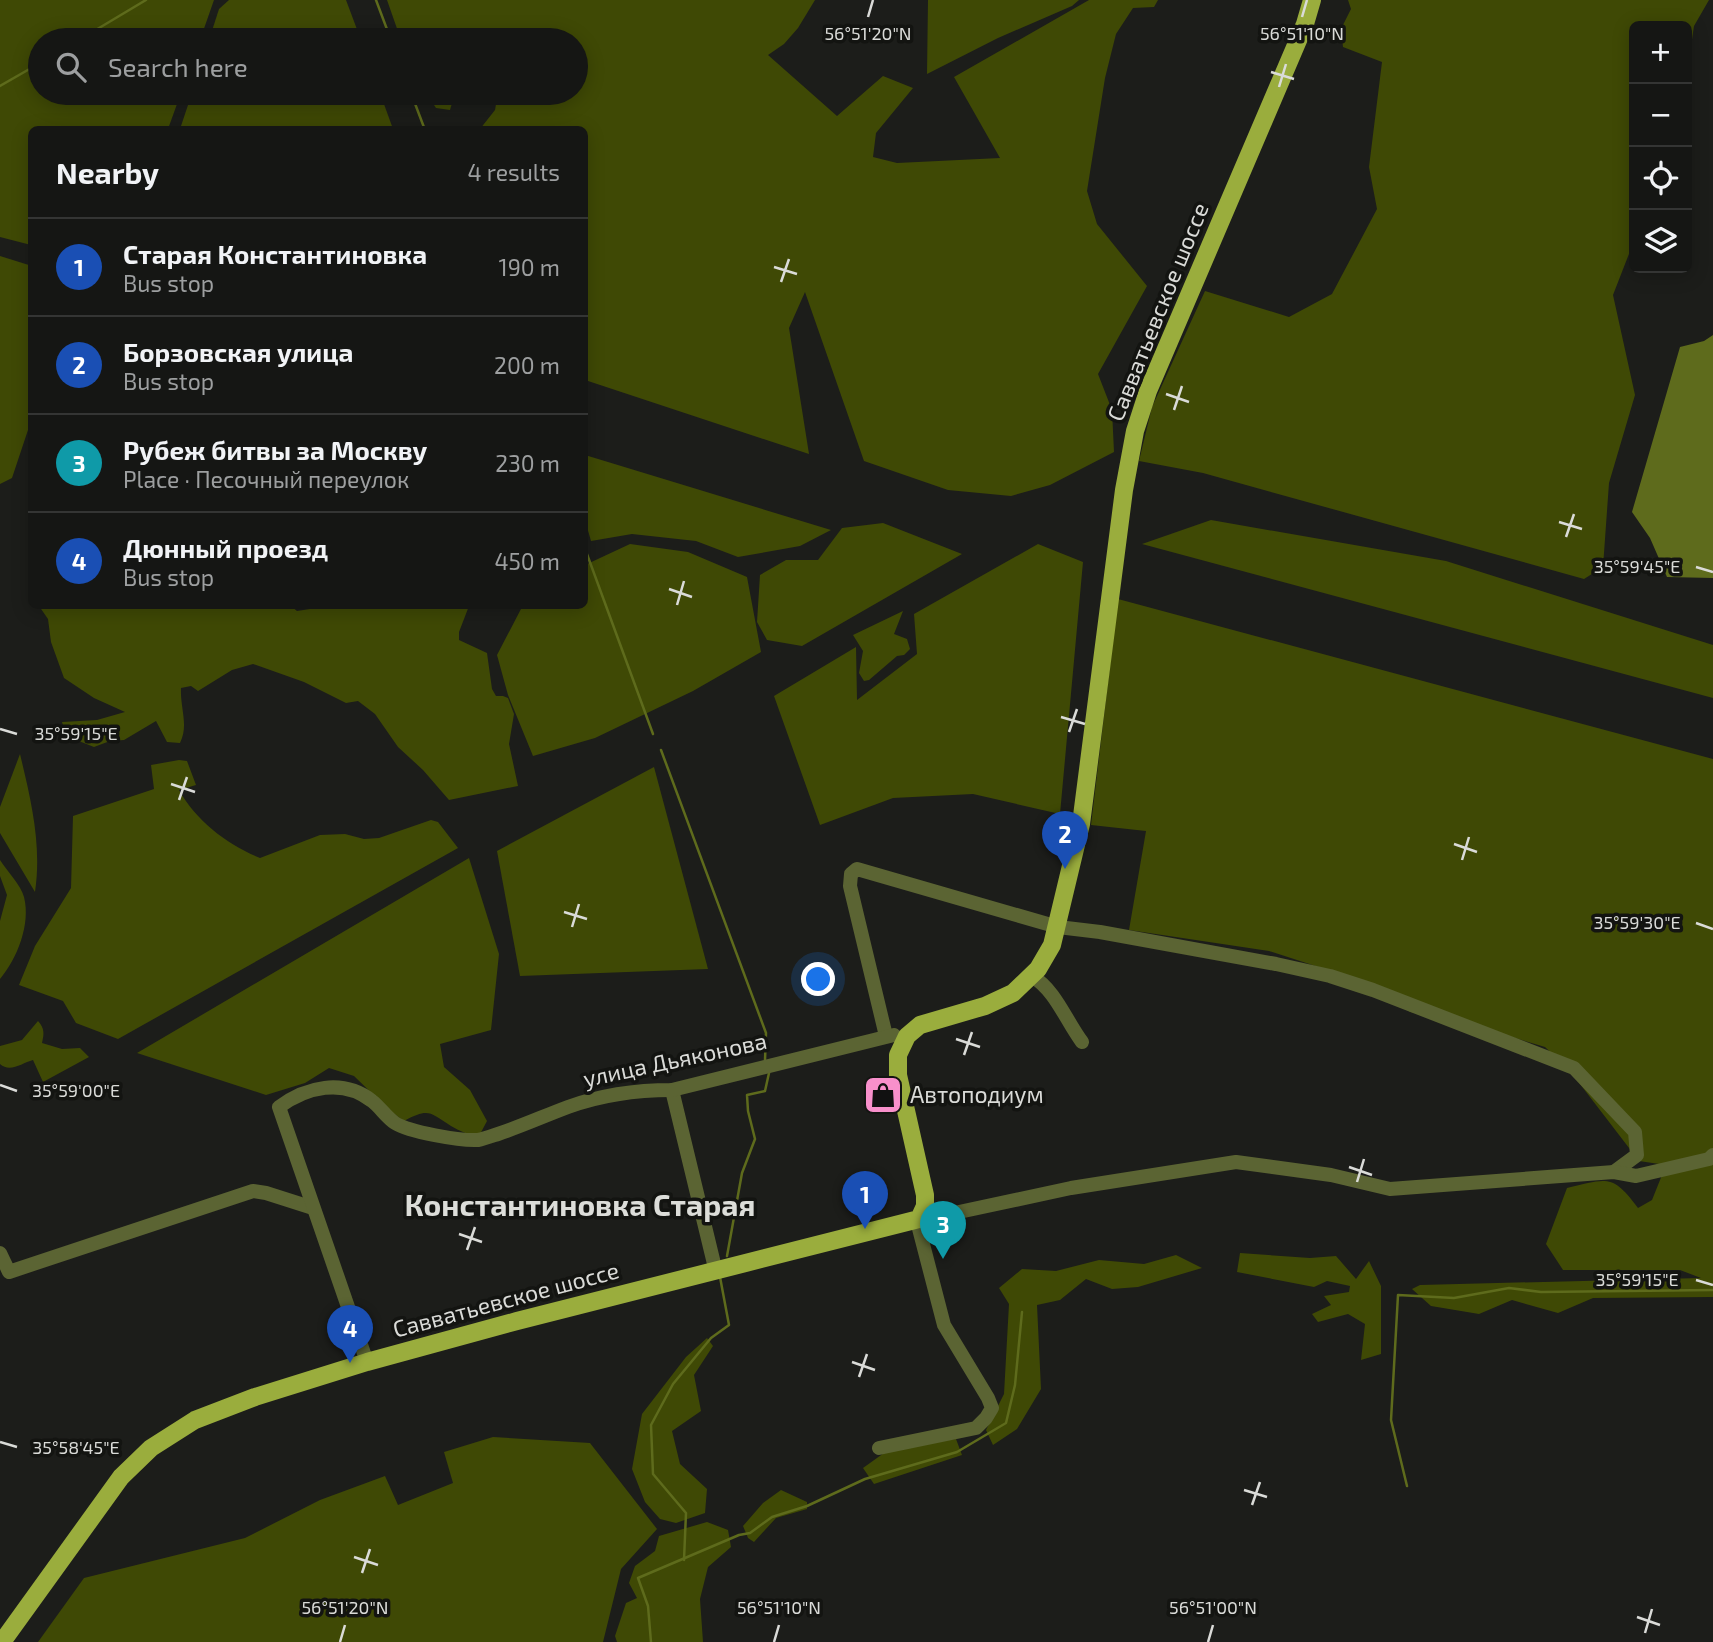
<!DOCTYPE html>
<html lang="en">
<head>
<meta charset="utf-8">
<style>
  :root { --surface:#151614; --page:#222322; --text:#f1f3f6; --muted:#9d9fa0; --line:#343534; --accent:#d93025 }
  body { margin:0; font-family:"Exo 2",sans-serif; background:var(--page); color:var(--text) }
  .controls { position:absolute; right:21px; top:21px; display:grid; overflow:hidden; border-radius:10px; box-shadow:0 4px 18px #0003 }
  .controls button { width:63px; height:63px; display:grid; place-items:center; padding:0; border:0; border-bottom:2px solid var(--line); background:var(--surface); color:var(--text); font:35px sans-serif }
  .you { position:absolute; left:819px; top:980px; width:24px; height:24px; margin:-18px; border:5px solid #fff; border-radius:50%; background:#1a73e8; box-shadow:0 0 0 10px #1a73e833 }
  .badge { display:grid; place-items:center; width:46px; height:46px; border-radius:50%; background:var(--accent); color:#fff; font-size:23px; font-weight:700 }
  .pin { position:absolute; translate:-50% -58px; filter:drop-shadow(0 2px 4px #0008) }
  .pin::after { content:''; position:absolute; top:37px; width:24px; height:21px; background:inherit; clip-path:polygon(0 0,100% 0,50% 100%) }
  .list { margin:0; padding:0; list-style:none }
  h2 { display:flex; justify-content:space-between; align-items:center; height:91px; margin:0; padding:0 28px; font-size:30px }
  h2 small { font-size:23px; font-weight:400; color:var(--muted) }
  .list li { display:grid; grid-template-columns:46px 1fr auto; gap:21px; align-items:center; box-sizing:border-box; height:98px; padding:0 28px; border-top:2px solid var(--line) }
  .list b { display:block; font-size:26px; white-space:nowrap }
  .list p { margin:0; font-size:23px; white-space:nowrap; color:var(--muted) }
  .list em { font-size:23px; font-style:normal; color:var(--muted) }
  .icon { flex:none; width:38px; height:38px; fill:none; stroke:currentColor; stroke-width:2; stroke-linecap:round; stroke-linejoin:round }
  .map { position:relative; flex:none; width:1713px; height:1642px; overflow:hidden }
  .search { position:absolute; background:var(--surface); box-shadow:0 4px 18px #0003; left:28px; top:28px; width:560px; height:77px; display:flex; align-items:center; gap:18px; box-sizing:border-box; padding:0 24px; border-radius:38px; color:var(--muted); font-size:26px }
  .panel { position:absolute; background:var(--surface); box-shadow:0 4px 18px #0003; left:28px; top:126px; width:560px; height:483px; border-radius:10px }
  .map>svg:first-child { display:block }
  .green { fill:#3f4905 }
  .water { fill:#5e6b1c }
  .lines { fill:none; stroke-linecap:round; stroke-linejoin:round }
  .stream { stroke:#5e6b1c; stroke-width:2.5 }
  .minor { stroke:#5b6433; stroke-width:14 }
  .major { stroke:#9aad3d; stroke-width:18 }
  .ticks { fill:none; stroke:#dadbd8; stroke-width:2.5 }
  .labels { text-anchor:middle; stroke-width:7; stroke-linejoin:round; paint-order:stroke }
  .street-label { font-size:23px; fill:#dadbd8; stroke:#131411 }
  .poi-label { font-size:23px; fill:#dadbd8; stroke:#131411; text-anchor:start }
  .district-label { font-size:30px; font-weight:bold; fill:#dcddd9; stroke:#131411 }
  .ticks-label { font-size:18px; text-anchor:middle; fill:#dadbd8; stroke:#131411; stroke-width:7; stroke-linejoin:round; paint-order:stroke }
</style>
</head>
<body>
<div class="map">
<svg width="1713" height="1642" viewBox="0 0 1713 1642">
  <rect width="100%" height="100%" fill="#1c1d1a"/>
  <g class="green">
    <path d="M0 0H214L200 40H40V93H181L168 129 32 130 31 245 0 237Z"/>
    <path d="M229 0H346L361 40H209L219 9Z"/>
    <path d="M387 0H815L798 28 784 44 768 55 837 116 883 76 913 88 876 133 873 157 897 163 1000 158 954 77 1089 0H1158L1154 7 1133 8 1116 34 1105 78 1087 191 1097 224 1147 286 1098 374 1112 410 1114 452 1050 485 1011 496 948 490 864 461 805 292 789 328 809 454 585 380 584 130 480 129 495 110 498 93H576V40H474L469 37 467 40H401Z"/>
    <path d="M928 0H1079L1072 6 998 38 927 74Z"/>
    <path d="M1348 0H1709L1694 26 1687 73V26H1634V241L1613 295 1635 395 1609 483 1603 567 1584 579 1203 473 1139 461 1152 407 1205 291 1289 317 1332 294 1377 209 1369 167 1382 62 1343 47 1341 29 1351 9Z"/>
    <path d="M192 93H380L393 129H180Z"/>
    <path d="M426 93H455L450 110 436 108Z"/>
    <path d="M0 256 32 266 31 421 12 478 0 484Z"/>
    <path d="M585 455 831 530 800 546 738 557 696 541 632 534 591 541 585 520Z"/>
    <path d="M1211 520 1446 561 1713 645V698L1142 544Z"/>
    <path d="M883 523 962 554 802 646 767 640 757 622 760 575 786 560H818L842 528Z"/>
    <path d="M630 544 688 552 747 577 761 652 693 691 595 738 533 756 508 695 497 655 522 607 584 606 585 565Z"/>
    <path d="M1038 544 1083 562 1060 814 973 794 893 798 820 825 774 696 856 647 857 700 917 654 914 614Z"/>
    <path d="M1118 599 1713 759V1297L1593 1298 1558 1313 1512 1300 1479 1314 1431 1306 1412 1289 1420 1285 1701 1278 1680 1270H1563L1546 1244 1567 1188C1607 1179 1612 1173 1638 1208L1652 1200 1666 1165 1639 1161 1570 1071 1545 1047 1461 1022 1410 1012 1371 984 1269 951 1129 930 1146 831 1091 825Z"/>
    <path d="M39 606H291L297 611 316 608 318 606H469L459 632V640L487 653 492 689 496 696H503L508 698 514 714 509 744 518 786 449 800 423 770 398 747 375 714 358 701 346 703 304 682 253 664 232 670 198 691 191 686 181 688C180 708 189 725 180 743L167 742 156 721 124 740 110 741 94 747 66 736 62 722 97 720 125 712 94 698 64 678 51 642 48 619Z"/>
    <path d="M903 611 894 634 907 639 910 649 904 655 897 656 869 680 864 681 859 673 863 651 853 635Z"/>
    <path d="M20 754C31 800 42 845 35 892L0 833V807Z"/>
    <path d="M179 760 187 761 196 785 179 790C196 821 228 845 260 858L320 835 345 834 364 839 379 838 431 820 438 822 458 848 118 1039 76 1023 63 1001 19 985 35 946 71 888 73 816 154 789 151 765Z"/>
    <path d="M654 767 708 969 520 976 497 851Z"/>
    <path d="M469 858 499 954 491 1030 440 1044 444 1067 470 1090 487 1121 478 1138C469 1134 459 1131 451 1126 429 1112 429 1108 404 1121L389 1110 354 1076 329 1068 305 1083 266 1095 137 1053Z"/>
    <path d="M0 860C7 871 21 885 24 897 31 924 17 959 0 979V921L7 895 0 876Z"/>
    <path d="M38 1021C45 1029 44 1034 42 1043L62 1049 80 1048 89 1057 43 1082 33 1060C22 1063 10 1073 0 1064V1046L22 1040Z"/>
    <path d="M1240 1253 1310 1258 1336 1256 1356 1279 1369 1261 1381 1286V1354L1361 1360 1365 1324 1348 1314 1318 1322 1312 1314 1331 1305 1324 1296 1349 1292 1350 1286 1327 1281 1314 1287 1237 1272Z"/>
    <path d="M1176 1255 1202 1268 1138 1287 1112 1289 1086 1279 1060 1300 1037 1305 1041 1389 1017 1429 993 1445 986 1430 1004 1394 1009 1304 999 1288 1022 1269 1056 1271 1099 1260 1144 1264Z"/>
    <path d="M707 1338 713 1346 694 1375 701 1411 672 1431 680 1464 707 1489 705 1513 676 1523 660 1519 645 1502 632 1469 642 1414 686 1357Z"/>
    <path d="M493 1437 590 1443 657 1529 621 1569 603 1642H38L84 1578 245 1538 320 1500 385 1476 398 1505 453 1483 444 1452Z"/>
    <path d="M956 1439 962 1455 874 1484 863 1468 891 1448Z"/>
    <path d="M781 1490 807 1502V1509L776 1518 754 1542 748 1538 743 1526 763 1503Z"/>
    <path d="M707 1522 728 1530 731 1547 708 1567 700 1599 703 1642H617L615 1636 626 1603 637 1598 629 1583 635 1566 655 1551 659 1536Z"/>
  </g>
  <path class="water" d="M1713 335V578L1667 577 1650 538 1632 512 1680 347 1704 341Z"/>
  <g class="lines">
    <g class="stream">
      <path d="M376 0 391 40"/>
      <path d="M79 40 146 0"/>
      <path d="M0 86 40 63"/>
      <path d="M411 93 425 130"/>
      <path d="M584 546 653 734"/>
      <path d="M661 750 766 1033 765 1060"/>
      <path d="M727 1256 742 1173 755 1139 748 1111 747 1095 765 1091 769 1073"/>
      <path d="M1407 1486 1391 1420 1398 1295 1454 1298 1509 1288 1541 1292 1713 1290"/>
      <path d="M684 1560 686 1513 653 1474 651 1425 673 1384 711 1338 729 1325 720 1277"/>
      <path d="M651 1642 648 1606 638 1578 739 1535 750 1533 772 1517 807 1506 865 1479 957 1452 1006 1423 1015 1385 1022 1312"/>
    </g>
    <g class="minor">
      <path d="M1032 976C1056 991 1065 1019 1082 1042"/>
      <path d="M886 1036 850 886 851 874 857 869 1058 927 1100 932 1276 964 1330 976 1373 990 1574 1068 1635 1132 1637 1155 1614 1172"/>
      <path d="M672 1090 716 1272"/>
      <path d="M0 1253 9 1272 253 1191 266 1193 313 1208"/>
      <path d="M367 1362 279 1107C306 1087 343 1078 372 1101 380 1107 386 1117 395 1123 409 1132 460 1141 478 1140 484 1139 492 1136 498 1134 522 1126 544 1116 568 1107 601 1095 638 1090 672 1090L894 1035"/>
      <path d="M879 1448 976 1428 986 1418 992 1408 988 1398 944 1325 917 1221 1071 1188 1236 1162 1331 1175 1390 1189 1614 1172 1636 1176 1709 1159 1713 1155"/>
    </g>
    <path class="major" d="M2 1642 121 1477 151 1448 195 1420 255 1397 367 1362 517 1321 919 1219 925 1206V1195L898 1075V1055L907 1036 920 1025 985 1006 1013 993 1038 969 1052 945 1081 824 1124 490 1135 431 1148 391 1305 24 1312 0"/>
  </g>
  <path class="ticks" d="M868 17 873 0M1302 17 1307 0M1271 72 1294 79M1279 87 1286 64M774 267 797 274M781 282 789 259M1166 394 1189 402M1174 410 1182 386M1559 522 1582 529M1566 537 1574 514M1696 567 1713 572M669 589 692 597M677 605 684 581M1061 717 1085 724M0 729 17 734M1069 732 1077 709M171 784 195 792M179 800 187 777M1454 844 1477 852M1462 860 1469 837M564 912 587 919M1696 923 1713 929M572 927 579 904M956 1039 980 1047M964 1055 972 1032M0 1085 17 1091M1349 1167 1372 1175M1357 1182 1364 1159M459 1234 482 1242M467 1250 475 1227M1696 1280 1713 1285M852 1362 875 1370M859 1377 867 1354M0 1442 17 1447M1244 1490 1267 1497M1252 1505 1260 1482M354 1557 378 1565M362 1573 370 1549M1637 1617 1660 1625M1645 1633 1652 1609M340 1642 345 1625M774 1642 779 1625M1208 1642 1213 1625"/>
  <defs>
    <symbol id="shop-square" viewBox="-11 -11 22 22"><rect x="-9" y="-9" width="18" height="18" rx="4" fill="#f890cb" stroke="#131411"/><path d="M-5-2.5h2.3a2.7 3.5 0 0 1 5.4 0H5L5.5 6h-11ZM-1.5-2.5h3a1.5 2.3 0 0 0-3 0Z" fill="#111"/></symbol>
  </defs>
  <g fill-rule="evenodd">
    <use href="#shop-square" x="861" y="1073" width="44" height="44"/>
  </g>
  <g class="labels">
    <g class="street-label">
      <text transform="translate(1158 312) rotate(-68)" y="8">Савватьевское шоссе</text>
      <text transform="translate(675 1060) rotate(-12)" y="8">улица Дьяконова</text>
      <text transform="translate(506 1300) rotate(-15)" y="8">Савватьевское шоссе</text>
    </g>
    <g class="poi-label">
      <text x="910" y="1103">Автоподиум</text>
    </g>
    <g class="district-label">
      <text x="580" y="1216">Константиновка Старая</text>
    </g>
  </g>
  <g class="ticks-label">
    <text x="868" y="40">56°51'20"N</text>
    <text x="1302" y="40">56°51'10"N</text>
    <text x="1637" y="573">35°59'45"E</text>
    <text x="76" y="740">35°59'15"E</text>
    <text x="1637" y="929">35°59'30"E</text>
    <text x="76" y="1097">35°59'00"E</text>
    <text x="1637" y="1286">35°59'15"E</text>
    <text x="76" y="1454">35°58'45"E</text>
    <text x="345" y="1614">56°51'20"N</text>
    <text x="779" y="1614">56°51'10"N</text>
    <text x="1213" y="1614">56°51'00"N</text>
  </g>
</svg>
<div class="controls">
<button>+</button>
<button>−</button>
<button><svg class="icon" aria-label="locate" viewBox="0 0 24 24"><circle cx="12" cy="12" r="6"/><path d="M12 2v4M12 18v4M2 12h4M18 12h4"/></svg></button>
<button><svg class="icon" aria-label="layers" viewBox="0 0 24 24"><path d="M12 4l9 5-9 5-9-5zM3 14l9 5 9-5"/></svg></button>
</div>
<div class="you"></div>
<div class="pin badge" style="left:865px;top:1229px;background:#1a4fb4">1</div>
<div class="pin badge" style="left:1065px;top:869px;background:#1a4fb4">2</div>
<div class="pin badge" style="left:943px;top:1259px;background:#0f9aa8">3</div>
<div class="pin badge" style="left:350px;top:1363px;background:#1a4fb4">4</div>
<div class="search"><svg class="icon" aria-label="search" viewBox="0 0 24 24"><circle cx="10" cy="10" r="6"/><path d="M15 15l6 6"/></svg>Search here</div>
<section class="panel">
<h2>Nearby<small>4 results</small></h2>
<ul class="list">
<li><span class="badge" style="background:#1a4fb4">1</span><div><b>Старая Константиновка</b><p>Bus stop</p></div><em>190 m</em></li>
<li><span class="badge" style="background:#1a4fb4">2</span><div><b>Борзовская улица</b><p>Bus stop</p></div><em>200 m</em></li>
<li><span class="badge" style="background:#0f9aa8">3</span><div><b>Рубеж битвы за Москву</b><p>Place · Песочный переулок</p></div><em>230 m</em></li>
<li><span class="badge" style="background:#1a4fb4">4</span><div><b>Дюнный проезд</b><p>Bus stop</p></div><em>450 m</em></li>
</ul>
</section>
</div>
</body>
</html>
